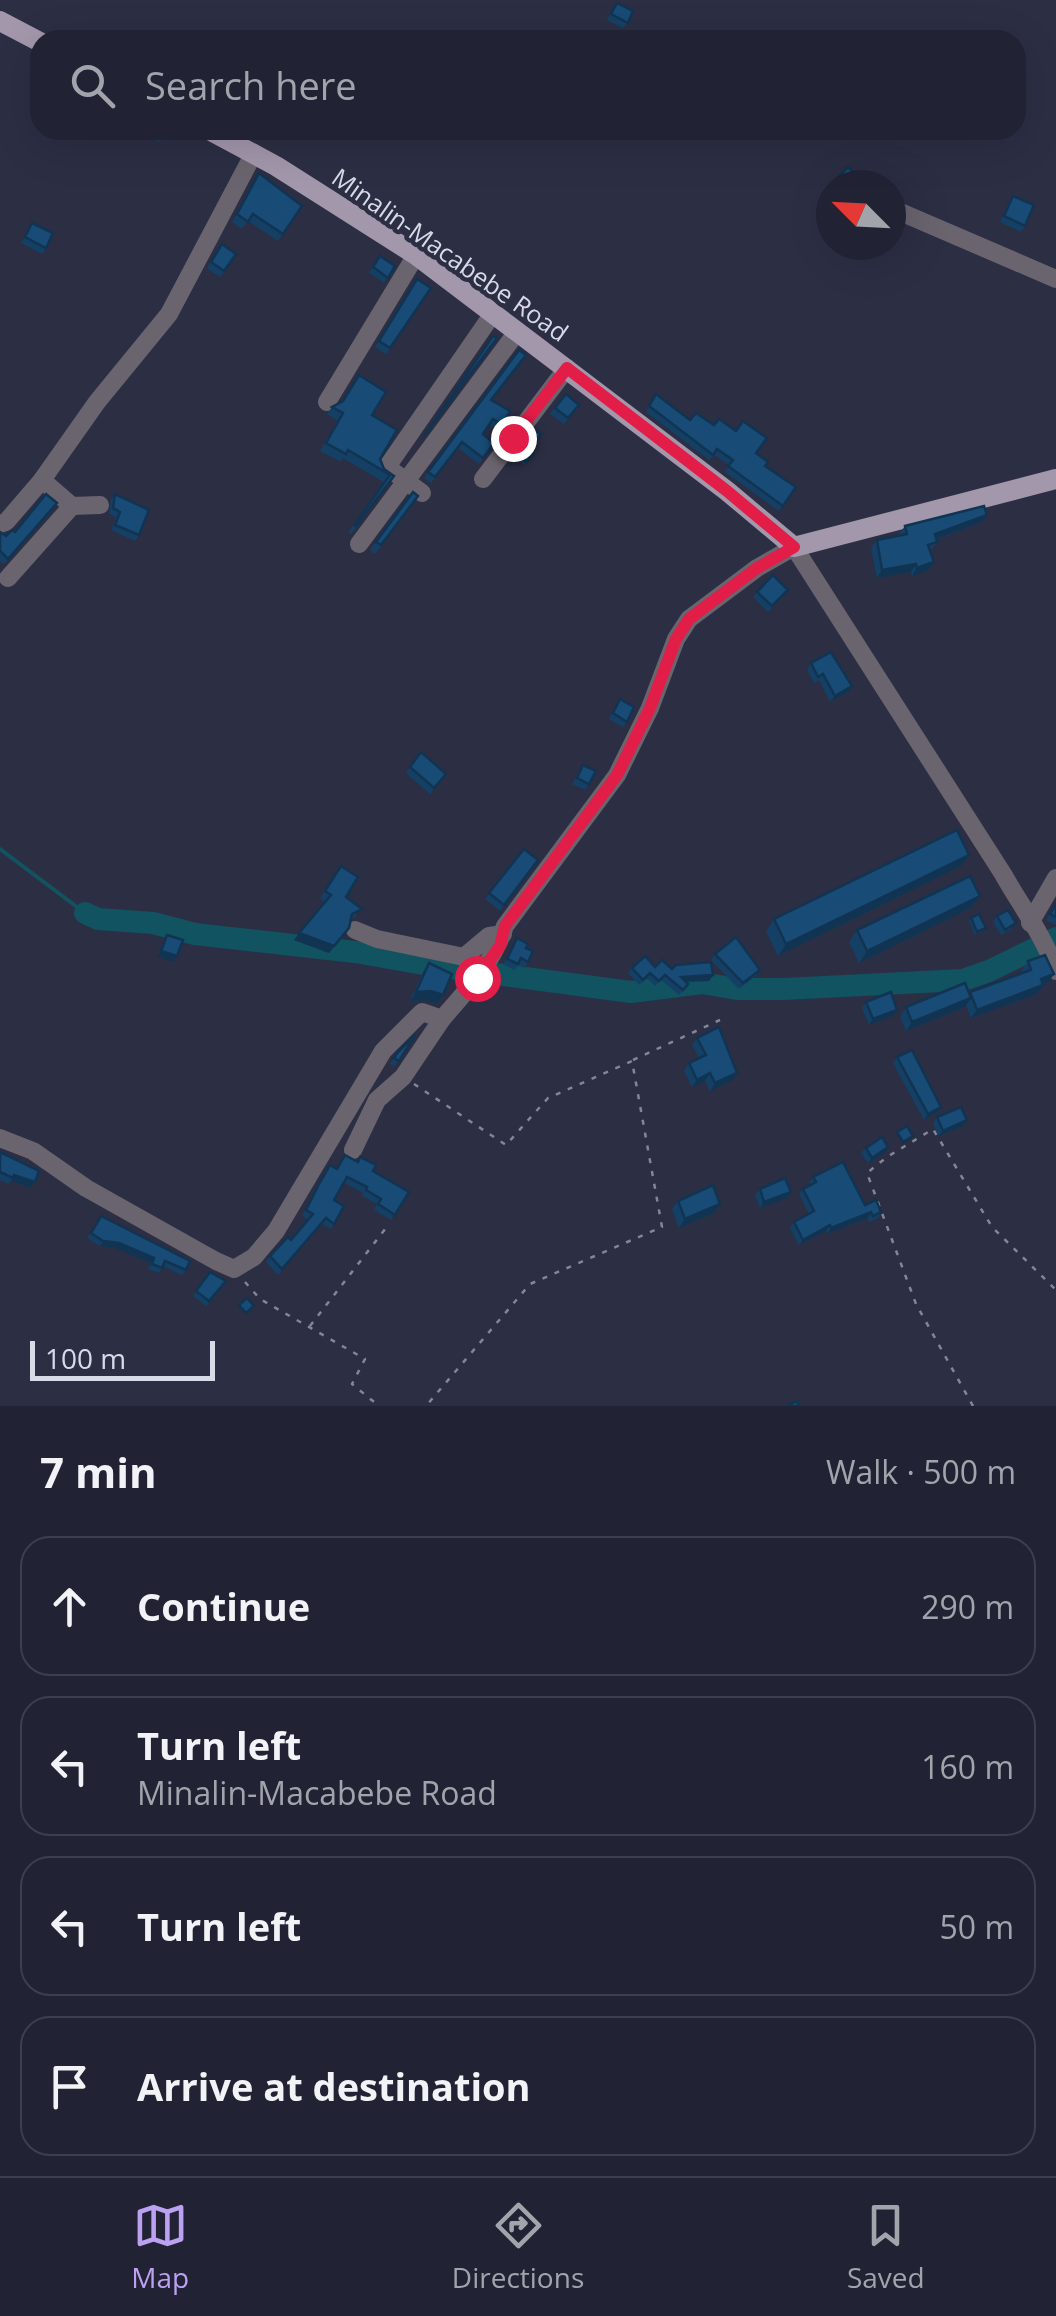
<!DOCTYPE html>
<html lang="en">
<head>
<meta charset="utf-8">
<style>
  :root { --surface:#212233; --page:#292a3b; --text:#f1f3f6; --muted:#a2a4ac; --line:#3e3f4e; --accent:#bca0f2 }
  body { margin:0; font-family:"Open Sans",sans-serif; background:var(--page); color:var(--text) }
  .compass { position:absolute; left:816px; top:170px; width:90px; height:90px; border-radius:50%; background:var(--surface); box-shadow:0 10px 40px #0002; rotate:294deg }
  .scale { position:absolute; left:30px; bottom:25px; width:185px; box-sizing:border-box; padding-left:10px; border:5px solid #d8dae8; border-top:0; font-size:28px; line-height:35px; white-space:nowrap; color:#d8dae8; -webkit-text-stroke:8px #2c2e44; paint-order:stroke }
  .stop { position:absolute; width:30px; height:30px; margin:-22px; border:8px solid #e11d48; border-radius:50%; background:#fff }
  .stop.end { background:#e11d48; border-color:#fff; box-shadow:0 2px 10px #0008 }
  .list { margin:0; padding:0; list-style:none }
  h2 { display:flex; justify-content:space-between; align-items:center; height:130px; margin:0; padding:0 40px; font-size:42px }
  h2 small { font-size:32px; font-weight:400; color:var(--muted) }
  .list li { display:grid; grid-template-columns:65px 1fr auto; gap:30px; align-items:center; box-sizing:border-box; height:140px; margin:0 20px 20px; padding:0 20px; border:2px solid var(--line); border-radius:30px }
  .list b { display:block; font-size:38px; white-space:nowrap }
  .list p { margin:0; font-size:32px; white-space:nowrap; color:var(--muted) }
  .list em { font-size:32px; font-style:normal; color:var(--muted) }
  .icon { flex:none; width:55px; height:55px; fill:none; stroke:currentColor; stroke-width:2; stroke-linecap:round; stroke-linejoin:round }
  .map { position:relative; flex:none; width:1056px; height:1406px; overflow:hidden }
  .search { position:absolute; background:var(--surface); box-shadow:0 10px 40px #0002; left:30px; right:30px; top:30px; height:110px; display:flex; align-items:center; gap:25px; box-sizing:border-box; padding:0 35px; border-radius:30px; color:var(--muted); font-size:38px }
  .sheet { height:770px; background:var(--surface) }
  nav { display:flex; justify-content:space-around; align-items:center; box-sizing:border-box; height:140px; border-top:2px solid var(--line); background:var(--surface); font-size:28px; color:var(--muted) }
  nav a { display:grid; justify-items:center; gap:5px }
  nav .on { color:var(--accent) }
  .map>svg:first-child { display:block }
  .lines { fill:none; stroke-linecap:round; stroke-linejoin:round }
  .stream { stroke:#115361; stroke-width:4 }
  .river { stroke:#115361; stroke-width:22 }
  .path { stroke:#848697; stroke-width:2.5; stroke-dasharray:5 8; stroke-linecap:butt }
  .minor { stroke:#6a646e; stroke-width:18 }
  .major { stroke:#a397ac; stroke-width:20 }
  .wall { fill:#154065 }
  .shaded-wall { fill:#113452 }
  .building { fill:#184b75; stroke:#113452; stroke-width:2.5 }
  .route { stroke:#e11d48; stroke-width:12 }
  .labels { text-anchor:middle; stroke-width:9; stroke-linejoin:round; paint-order:stroke }
  .street-label { font-size:25px; fill:#d8dae8; stroke:#2c2e44 }
</style>
</head>
<body>
<div class="map">
<svg width="1056" height="1406" viewBox="0 0 1056 1406">
  <rect width="100%" height="100%" fill="#2c2e44"/>
  <g class="lines">
    <path class="stream" d="M0 849 85 913"/>
    <path class="river" d="M85 913 98 919 153 923 195 934 355 952 429 965 631 992 702 983 737 989H784L963 980 989 971 1056 938"/>
    <g class="path">
      <path d="M633 1060 720 1020"/>
      <path d="M414 1084 506 1145 548 1098 632 1061 662 1227 530 1284 426 1406"/>
      <path d="M245 1282 260 1299 365 1359 352 1384 379 1406"/>
      <path d="M310 1326 386 1228"/>
      <path d="M973 1406 916 1304 867 1173 887 1157 933 1129 992 1227 1056 1290"/>
    </g>
    <g class="minor">
      <path d="M891 208 1056 279"/>
      <path d="M327 402 416 255"/>
      <path d="M483 479 567 368"/>
      <path d="M42 480 72 506 100 505"/>
      <path d="M422 493 387 467 494 312"/>
      <path d="M0 524 6 522 42 480 97 402 169 314 254 153"/>
      <path d="M359 544 517 332"/>
      <path d="M8 578 72 506"/>
      <path d="M1030 923 1056 878"/>
      <path d="M355 930 377 939 464 957 489 936 503 934"/>
      <path d="M0 1138 33 1151 86 1188 216 1261 234 1269 254 1257 276 1231 383 1051 422 1012 442 1019C467 990 493 963 505 926L617 775 650 708 676 639 689 619 757 568 794 547 1003 874C1021 906 1044 936 1056 971"/>
      <path d="M353 1150 377 1100 403 1077 442 1019"/>
    </g>
    <g class="major">
      <path d="M0 21 40 42"/>
      <path d="M209 130 276 166 416 255 727 491 794 547 1056 479"/>
    </g>
  </g>
  <g class="wall">
    <path d="M617 3 628 23 623 28 607 20Z"/>
    <path d="M148 130H167L160 142 145 135Z"/>
    <path d="M259 173 302 206 278 241 248 221 242 229 232 222Z"/>
    <path d="M1013 196 1025 226 1021 232 1000 222Z"/>
    <path d="M32 223 46 248 42 254 21 243Z"/>
    <path d="M217 250 236 254 220 277 207 268Z"/>
    <path d="M380 256 395 266 384 283 369 273Z"/>
    <path d="M417 279 431 288 386 354 375 347Z"/>
    <path d="M566 394 579 405 564 424 550 414Z"/>
    <path d="M656 394 690 420 756 453 765 466 796 487 779 511 725 472 729 465 714 455 709 460 646 412Z"/>
    <path d="M492 400 510 411 498 430 489 425 483 434 494 443 479 464 458 448 431 483 424 478Z"/>
    <path d="M332 407 372 415 380 459 384 469 394 476 351 534 348 533 385 483 343 458 341 462 320 451 338 421 327 414Z"/>
    <path d="M541 434 530 450 534 454 524 465 515 457 526 443Z"/>
    <path d="M413 492 418 496 375 554 370 550Z"/>
    <path d="M115 494 139 535 135 541 111 530 116 518 109 513 111 500Z"/>
    <path d="M57 503 53 508 4 564 0 561V532L6 536 15 532Z"/>
    <path d="M982 522 936 540 937 542 930 551 934 562 928 570 912 576 911 572 877 578 871 548 877 540 900 536 899 534 905 526Z"/>
    <path d="M757 592 784 596 768 612 753 597Z"/>
    <path d="M811 663 848 692 830 702 819 680 814 683 807 669Z"/>
    <path d="M620 699 627 722 623 727 609 719Z"/>
    <path d="M421 752 446 774 430 794 406 773Z"/>
    <path d="M583 765 589 784 585 790 572 784Z"/>
    <path d="M524 849 538 860 500 911 485 899Z"/>
    <path d="M341 866 346 897 357 916 351 919 329 953 294 940 325 902 320 898Z"/>
    <path d="M961 866 778 956 766 931 774 919Z"/>
    <path d="M980 896 971 908 859 963 849 942 857 930Z"/>
    <path d="M1056 903V925L1046 920Z"/>
    <path d="M997 916 1012 929 1001 935 993 922Z"/>
    <path d="M971 918 986 928 984 931 975 935 969 921Z"/>
    <path d="M517 938 526 948 528 962 524 968 518 965 514 970 503 964Z"/>
    <path d="M715 954 760 970 756 976 739 989 711 960Z"/>
    <path d="M1028 961 1049 982 1043 985 1037 994 971 1018 966 1005 965 1007 906 1031 900 1016 906 1007 969 994 1023 973 1022 970Z"/>
    <path d="M429 963 443 995 437 1004 425 1000 410 1001 423 972Z"/>
    <path d="M655 967 672 969 713 975 709 981 686 982 688 984 679 995 661 980 655 986 647 978 639 985 628 973 632 968Z"/>
    <path d="M866 1002 893 1016 869 1025 862 1008Z"/>
    <path d="M415 1035 395 1066 390 1064 397 1053Z"/>
    <path d="M697 1038 732 1081 710 1091 705 1081 692 1087 684 1071 689 1063 699 1058 692 1045Z"/>
    <path d="M897 1057 941 1107 937 1112 924 1120 893 1063Z"/>
    <path d="M937 1117 967 1120 963 1126 938 1136 933 1123Z"/>
    <path d="M866 1148 884 1153 868 1163 861 1153Z"/>
    <path d="M0 1152 35 1182 31 1188 11 1181 9 1184 0 1180Z"/>
    <path d="M336 1169 373 1171 409 1192 391 1220 374 1210 377 1204 362 1196 363 1193 343 1182 334 1200V1224L331 1229 322 1224 278 1275 266 1262 270 1256 291 1240 309 1220 302 1216 314 1192 326 1171Z"/>
    <path d="M813 1177 865 1205 881 1212 878 1218 869 1222 868 1218 827 1234 826 1231 799 1245 790 1228 794 1222 809 1214 799 1194 803 1189 811 1185 809 1183Z"/>
    <path d="M760 1189 791 1192 787 1198 760 1208 755 1195Z"/>
    <path d="M678 1201 714 1213 679 1228 672 1209Z"/>
    <path d="M101 1216 186 1270 182 1275 163 1266 159 1273 148 1269 151 1263 115 1248 100 1246 87 1238Z"/>
    <path d="M210 1272 226 1281 206 1306 193 1296Z"/>
  </g>
  <g class="shaded-wall">
    <path d="M987 515 982 522 929 542 935 534Z"/>
    <path d="M934 562 928 570 912 576 917 568Z"/>
    <path d="M916 564 911 572 877 578 882 570Z"/>
    <path d="M852 686 848 692 830 702 835 696Z"/>
    <path d="M969 855 961 866 778 956 786 944Z"/>
    <path d="M980 896 971 908 859 963 867 951Z"/>
    <path d="M349 928 329 953 294 940 299 933Z"/>
    <path d="M161 951 177 956 173 962 157 956Z"/>
    <path d="M1054 974 1049 982 1035 987 1041 979Z"/>
    <path d="M713 975 709 981 677 982 681 977Z"/>
    <path d="M1043 985 1037 994 971 1018 977 1010Z"/>
    <path d="M431 991 443 995 437 1004 425 1000 410 1001 416 992Z"/>
    <path d="M971 998 965 1007 906 1031 912 1022Z"/>
    <path d="M897 1010 893 1016 869 1025 873 1019Z"/>
    <path d="M710 1073 705 1081 692 1087 697 1080Z"/>
    <path d="M737 1073 732 1081 710 1091 715 1083Z"/>
    <path d="M941 1107 937 1112 924 1120 928 1114Z"/>
    <path d="M967 1120 963 1126 938 1136 943 1131Z"/>
    <path d="M888 1147 884 1153 868 1163 872 1158Z"/>
    <path d="M14 1175 35 1182 31 1188 11 1181Z"/>
    <path d="M791 1192 787 1198 760 1208 764 1202Z"/>
    <path d="M720 1204 714 1213 679 1228 685 1219Z"/>
    <path d="M871 1212 868 1218 827 1234 831 1228Z"/>
    <path d="M830 1225 826 1231 799 1245 803 1240Z"/>
    <path d="M103 1241 119 1243 154 1258 151 1263 115 1248 100 1246Z"/>
  </g>
  <g class="building">
    <path d="M617 3 633 11 628 23 611 14Z"/>
    <path d="M150 130H167L164 136Z"/>
    <path d="M848 167 860 179 854 185H840L835 180Z"/>
    <path d="M259 173 302 206 283 234 253 214 248 222 237 214Z"/>
    <path d="M1013 196 1034 205 1025 226 1004 216Z"/>
    <path d="M32 223 53 233 46 248 25 237Z"/>
    <path d="M222 244 236 254 224 271 211 262Z"/>
    <path d="M380 256 395 266 388 278 373 267Z"/>
    <path d="M417 279 431 288 390 348 379 341Z"/>
    <path d="M493 336 497 338 424 436Z"/>
    <path d="M519 350 526 355 491 400 510 411 502 425 493 419 483 434 494 443 483 458 462 442 435 477 428 472Z"/>
    <path d="M359 375 386 392 372 415 397 430 380 459 384 469 394 476 356 526 354 525 390 475 348 450 346 454 326 443 343 413 332 407 343 401Z"/>
    <path d="M566 394 579 405 568 418 555 408Z"/>
    <path d="M656 394 690 420 696 413 714 425 719 419 736 431 743 421 767 438 756 453 768 462 765 466 796 487 783 506 728 466 733 460 717 449 713 455 649 406Z"/>
    <path d="M535 430 541 434 532 447 526 443Z"/>
    <path d="M525 445 534 454 526 462 517 454Z"/>
    <path d="M413 492 418 496 381 545 376 542Z"/>
    <path d="M46 494 57 503 8 559 0 551V532L6 536 12 530 15 532Z"/>
    <path d="M115 494 149 510 139 535 115 525 120 512 113 508Z"/>
    <path d="M984 506 987 515 935 534 937 542 928 545 934 562 917 568 916 564 882 570 877 540 907 534 905 526Z"/>
    <path d="M773 575 788 590 772 606 757 592Z"/>
    <path d="M831 652 852 686 835 696 823 674 818 677 811 663Z"/>
    <path d="M620 699 634 707 627 722 613 713Z"/>
    <path d="M421 752 446 774 434 788 410 767Z"/>
    <path d="M583 765 596 771 589 784 577 778Z"/>
    <path d="M957 830 969 855 786 944 774 919Z"/>
    <path d="M524 849 538 860 504 905 489 893Z"/>
    <path d="M341 866 358 877 346 897 362 909 352 914 349 928 334 946 299 933 331 895 325 891Z"/>
    <path d="M970 876 980 896 867 951 857 930Z"/>
    <path d="M1056 904V917L1050 914Z"/>
    <path d="M1008 910 1016 923 1005 930 997 916Z"/>
    <path d="M979 914 986 928 977 932 971 918Z"/>
    <path d="M167 935 183 940 177 956 161 951Z"/>
    <path d="M736 937 760 970 743 983 715 954Z"/>
    <path d="M517 938 528 944 526 948 533 951 528 962 521 958 518 964 507 959Z"/>
    <path d="M1045 955 1054 974 1041 979 1043 985 977 1010 970 992 1031 970 1028 961Z"/>
    <path d="M645 956 655 967 662 960 672 969 676 965 711 962 713 975 681 977 688 984 683 990 665 975 659 981 650 973 643 980 632 968Z"/>
    <path d="M429 963 452 974 443 995 431 991 416 992Z"/>
    <path d="M965 983 971 998 912 1022 906 1007Z"/>
    <path d="M891 992 897 1010 873 1019 866 1002Z"/>
    <path d="M719 1027 737 1073 715 1083 710 1073 697 1080 689 1063 706 1055 697 1038Z"/>
    <path d="M415 1035 399 1061 394 1058 397 1053Z"/>
    <path d="M912 1050 941 1107 928 1114 897 1057Z"/>
    <path d="M961 1107 967 1120 943 1131 937 1117Z"/>
    <path d="M907 1126 913 1136 903 1142 897 1132Z"/>
    <path d="M882 1137 888 1147 872 1158 866 1148Z"/>
    <path d="M0 1152 39 1171 35 1182 14 1175 13 1178 0 1172Z"/>
    <path d="M345 1155 358 1162 360 1157 376 1165 373 1171 409 1192 395 1215 378 1204 381 1199 366 1190 367 1187 347 1177 334 1200 344 1206 334 1224 326 1218 282 1269 270 1256 288 1237 291 1240 313 1214 306 1210 318 1186 330 1165 337 1169Z"/>
    <path d="M843 1162 865 1205 876 1200 881 1212 873 1216 871 1212 831 1228 830 1225 803 1240 794 1222 814 1211 803 1189 816 1182 813 1177Z"/>
    <path d="M785 1178 791 1192 764 1202 760 1189Z"/>
    <path d="M713 1185 720 1204 685 1219 678 1201Z"/>
    <path d="M101 1216 190 1261 186 1270 165 1261 162 1268 152 1264 154 1258 119 1243 103 1241 91 1233Z"/>
    <path d="M210 1272 226 1281 209 1301 196 1291Z"/>
    <path d="M247 1298 254 1306 246 1313 239 1305Z"/>
    <path d="M797 1401 799 1406H786Z"/>
  </g>
  <g class="lines">
    <path class="route" d="M477 978 500 946 505 926 617 775 650 708 676 639 689 619 757 568 794 547 727 491 567 368 513 438"/>
  </g>
  <g class="labels">
    <g class="street-label">
      <text transform="translate(450 255) rotate(35)" y="9">Minalin-Macabebe Road</text>
    </g>
  </g>
</svg>
<svg class="compass" viewBox="-18 -18 36 36"><path d="M0-13l5 13h-10z" fill="#e53935"/><path d="M0 13l5-13h-10z" fill="#a2a4ac"/></svg>
<div class="scale">100 m</div>
<div class="stop" style="left:477px;top:978px"></div>
<div class="stop end" style="left:513px;top:438px"></div>
<div class="search"><svg class="icon" aria-label="search" viewBox="0 0 24 24"><circle cx="10" cy="10" r="6"/><path d="M15 15l6 6"/></svg>Search here</div>
</div>
<section class="sheet">
<h2>7 min<small>Walk · 500 m</small></h2>
<ul class="list">
<li><svg class="icon" aria-label="ahead" viewBox="0 0 24 24"><path d="M12 20V5M6 11l6-6 6 6"/></svg><div><b>Continue</b></div><em>290 m</em></li>
<li><svg class="icon" aria-label="left" viewBox="0 0 24 24"><path d="M17 20v-9H6M10 6l-5 5 5 5"/></svg><div><b>Turn left</b><p>Minalin-Macabebe Road</p></div><em>160 m</em></li>
<li><svg class="icon" aria-label="left" viewBox="0 0 24 24"><path d="M17 20v-9H6M10 6l-5 5 5 5"/></svg><div><b>Turn left</b></div><em>50 m</em></li>
<li><svg class="icon" aria-label="arrive" viewBox="0 0 24 24"><path d="M6 21V4h12l-3 4 3 4H6"/></svg><div><b>Arrive at destination</b></div></li>
</ul>
</section>
<nav>
<a class="on"><svg class="icon" aria-label="map" viewBox="0 0 24 24"><path d="M3 6l6-2 6 2 6-2v14l-6 2-6-2-6 2zM9 4v14M15 6v14"/></svg>Map</a>
<a><svg class="icon" aria-label="directions" viewBox="0 0 24 24"><path d="M12 3l9 9-9 9-9-9zM9 14v-3h6M13 9l2 2-2 2"/></svg>Directions</a>
<a><svg class="icon" aria-label="saved" viewBox="0 0 24 24"><path d="M7 4h10v16l-5-4-5 4z"/></svg>Saved</a>
</nav>
</body>
</html>
